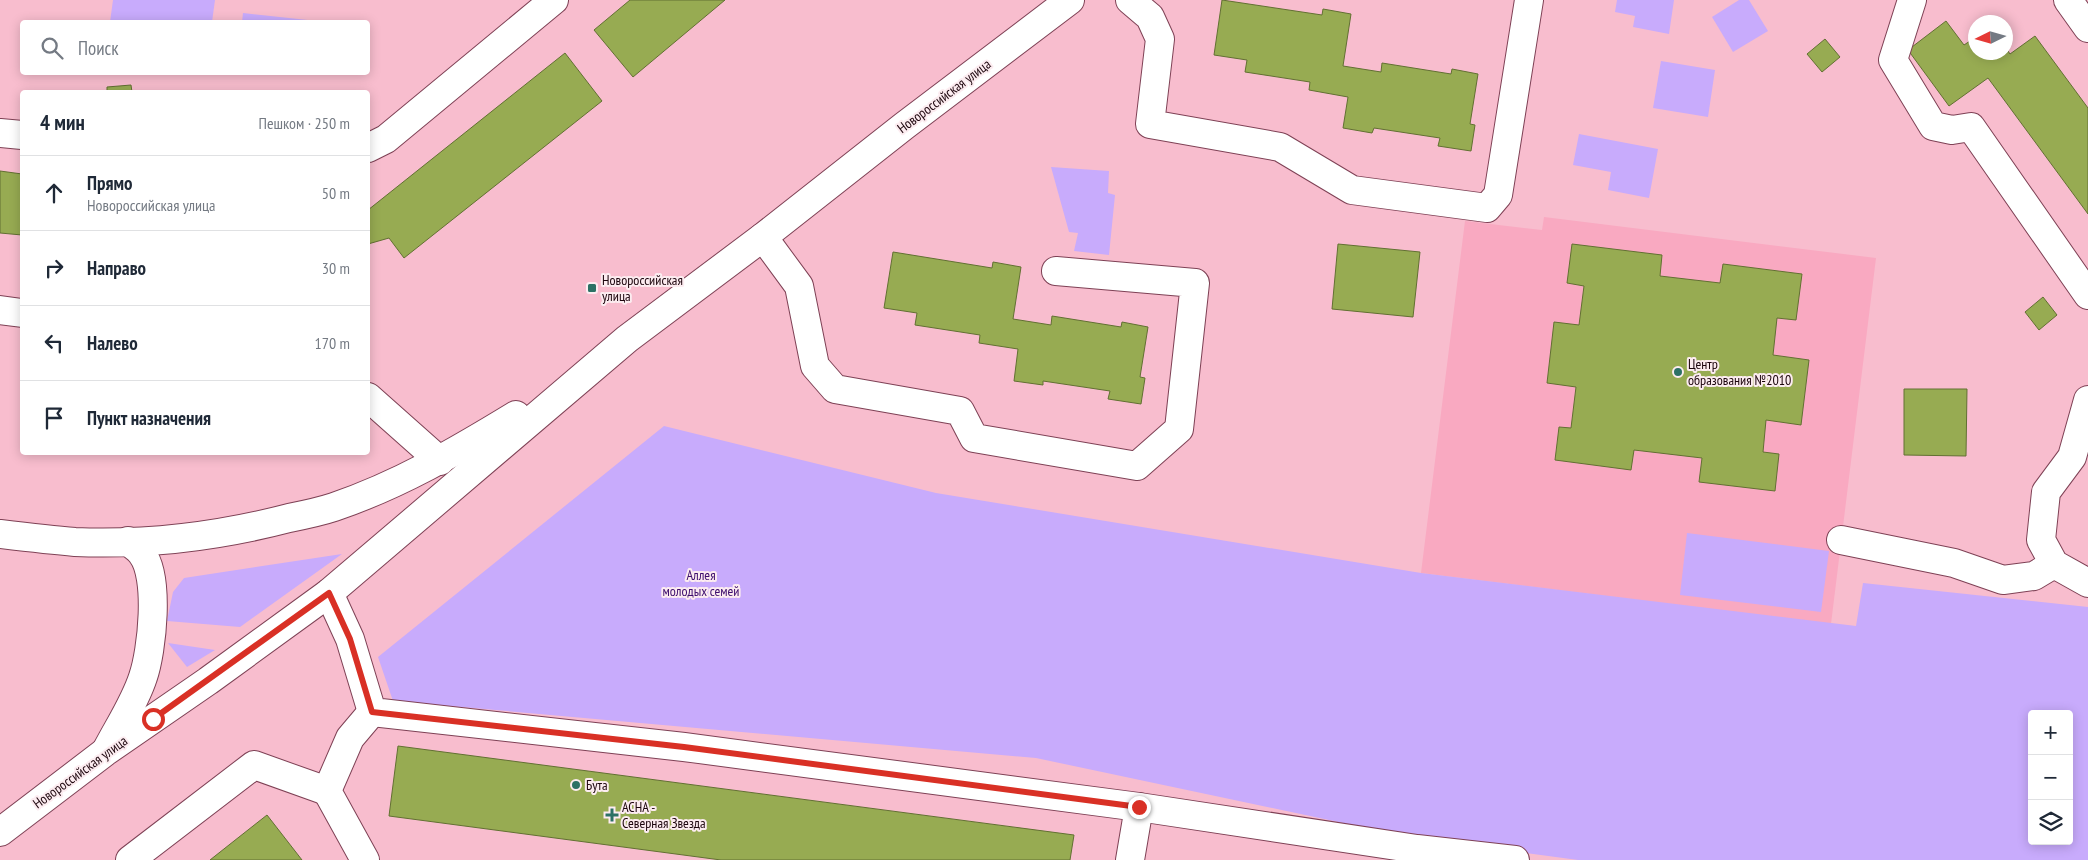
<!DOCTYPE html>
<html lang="ru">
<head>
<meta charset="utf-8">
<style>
  :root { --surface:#fff; --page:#f6f6f7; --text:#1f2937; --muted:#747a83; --line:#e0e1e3 }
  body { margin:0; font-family:"PT Sans Narrow",sans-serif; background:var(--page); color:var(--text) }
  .controls { position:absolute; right:15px; bottom:15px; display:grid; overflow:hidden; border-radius:5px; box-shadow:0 2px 12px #0003 }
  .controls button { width:45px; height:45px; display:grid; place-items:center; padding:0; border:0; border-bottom:1px solid var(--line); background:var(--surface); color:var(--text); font:25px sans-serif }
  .compass { position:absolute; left:1968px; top:15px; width:45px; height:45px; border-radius:50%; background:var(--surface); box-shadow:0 2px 12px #0003; rotate:265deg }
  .stop { position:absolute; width:15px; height:15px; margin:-11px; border:4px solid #d93025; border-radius:50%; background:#fff }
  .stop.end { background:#d93025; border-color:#fff; box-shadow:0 1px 5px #0008 }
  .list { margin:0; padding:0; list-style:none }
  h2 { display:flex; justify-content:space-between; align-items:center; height:65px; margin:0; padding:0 20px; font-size:21px }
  h2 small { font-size:16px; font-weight:400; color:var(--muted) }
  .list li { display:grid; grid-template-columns:32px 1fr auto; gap:15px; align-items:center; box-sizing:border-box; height:75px; padding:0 20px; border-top:1px solid var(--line) }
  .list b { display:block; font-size:19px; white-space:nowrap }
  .list p { margin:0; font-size:16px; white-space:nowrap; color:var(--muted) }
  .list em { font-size:16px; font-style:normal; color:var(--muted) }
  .icon { flex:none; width:28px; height:28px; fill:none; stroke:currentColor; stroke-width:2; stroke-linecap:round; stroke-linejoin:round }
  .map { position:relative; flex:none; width:2088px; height:860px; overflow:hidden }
  .search { position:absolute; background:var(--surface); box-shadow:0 2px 12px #0003; left:20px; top:20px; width:350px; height:55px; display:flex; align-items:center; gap:12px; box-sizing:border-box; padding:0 18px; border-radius:5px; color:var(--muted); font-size:19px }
  .panel { position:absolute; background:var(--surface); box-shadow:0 2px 12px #0003; left:20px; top:90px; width:350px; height:365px; border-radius:5px }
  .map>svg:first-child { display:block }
  .built { fill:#f9a9c1 }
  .green { fill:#c8abfc; fill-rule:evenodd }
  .building { fill:#97ab52; stroke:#627032 }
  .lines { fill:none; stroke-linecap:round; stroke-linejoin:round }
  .minor-casing { stroke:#7e4155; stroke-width:30 }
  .minor { stroke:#fff; stroke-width:28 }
  .route { stroke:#d93025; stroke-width:6 }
  .poi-dot { fill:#2c7165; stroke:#fcecf0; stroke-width:2 }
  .labels { text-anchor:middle; stroke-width:4; stroke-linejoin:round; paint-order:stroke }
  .street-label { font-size:14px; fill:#1c050d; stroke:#fcecf0 }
  .poi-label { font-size:14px; fill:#1c050d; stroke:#fcecf0; text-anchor:start }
  .park-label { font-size:14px; fill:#3d0d6d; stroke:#fcecf0 }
</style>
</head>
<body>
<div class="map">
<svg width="2088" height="860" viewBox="0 0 2088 860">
  <rect width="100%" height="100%" fill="#f8bdce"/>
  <path class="built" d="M1544 217 1876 258 1831 624 1421 573 1465 221 1542 230Z"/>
  <g class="green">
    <path d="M113 0H215L212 22H110Z"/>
    <path d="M1617 0H1674L1669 34 1633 27 1635 16 1615 12Z"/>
    <path d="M1739 0H1749L1768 31 1733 52 1712 17Z"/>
    <path d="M243 13 317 21V22H242Z"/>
    <path d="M1661 61 1715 70 1708 117 1653 108Z"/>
    <path d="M1579 134 1658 149 1649 198 1608 190 1611 172 1573 165Z"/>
    <path d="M1051 167 1109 171 1108 193 1115 195 1109 255 1074 251 1078 233 1069 232Z"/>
    <path d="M664 426 936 493 1421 573 1856 626 1863 583 2088 607V860H1578L1409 837 1036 758 393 701 378 657ZM2032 714H2069V841H2032Z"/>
    <path d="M1687 533 1829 551 1821 612 1680 595Z"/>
    <path d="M342 554 240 627 167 621 173 592 184 578Z"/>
    <path d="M168 643 215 650 187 667Z"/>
  </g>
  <g class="building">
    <path d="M630 0H725L633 77 594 30Z"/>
    <path d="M1222 0 1322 15 1323 9 1351 14 1343 66 1381 72 1382 63 1451 74 1452 69 1478 74 1470 124 1475 125 1471 151 1438 146 1440 138 1374 128 1372 133 1343 128 1348 97 1309 90 1310 82 1245 72 1247 60 1214 55Z"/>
    <path d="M1946 21 1964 45 1976 37V52H2006V48L2010 54 2035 36 2088 108V214L1988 78 1949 106 1908 50Z"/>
    <path d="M1825 39 1840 57 1822 72 1807 54Z"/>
    <path d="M565 53 602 101 404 258 389 238 368 244V210Z"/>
    <path d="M131 85 132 92H107V87Z"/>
    <path d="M0 171 22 174V235L0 233Z"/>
    <path d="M1338 244 1420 252 1413 317 1332 309Z"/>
    <path d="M1572 244 1662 255 1660 276 1720 283 1723 264 1802 274 1796 320 1777 318 1773 355 1809 360 1801 425 1766 420 1763 452 1779 454 1775 491 1699 482 1702 458 1634 450 1631 470 1555 460 1559 427 1571 428 1576 387 1547 383 1554 322 1579 325 1584 286 1567 283Z"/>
    <path d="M893 252 992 268 993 262 1021 267 1013 319 1051 325 1052 316 1121 327 1122 322 1148 327 1140 377 1145 378 1141 404 1108 399 1110 391 1043 381V385L1014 381 1018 349 979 343 980 335 915 325 917 313 884 308Z"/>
    <path d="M2043 297 2057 315 2039 330 2025 312Z"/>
    <path d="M1904 389H1967L1966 456 1904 455Z"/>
    <path d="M398 746 1074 835 1070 860H721L389 816Z"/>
    <path d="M267 815 302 860H210L234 841Z"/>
  </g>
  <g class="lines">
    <defs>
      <g id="minor">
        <path d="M1130 0 1150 17 1160 39 1150 124 1280 147 1352 190 1487 208 1498 195 1529 0"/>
        <path d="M1912 0 1893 60 1933 126 1952 130 1971 127 2088 295"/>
        <path d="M2068 0 2088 28"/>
        <path d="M0 133 22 135"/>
        <path d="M368 148 386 139 554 0"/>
        <path d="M763 237 799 286 815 366 835 389 960 411 974 438 1137 466 1179 429 1195 283 1056 271"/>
        <path d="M0 310 22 313"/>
        <path d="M368 397 440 461"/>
        <path d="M2088 400 2072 457 2046 492 2041 540 2054 564 2088 583"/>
        <path d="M0 534C25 537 50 540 75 542 148 545 220 536 289 518 304 515 319 512 334 507 399 485 457 451 516 415"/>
        <path d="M1841 540 1954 563 2003 580 2034 576 2054 564"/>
        <path d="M329 593 350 639 372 712 684 747 1139 807 1417 849 1515 860"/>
        <path d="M107 749C119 726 135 702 143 677 152 651 160 577 142 554 139 549 132 545 128 541"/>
        <path d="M0 832 105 752 208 681 329 593 627 339 763 237 904 126 1070 0"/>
        <path d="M130 860 254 765 327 791"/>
        <path d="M365 860 327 791 350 738 372 712"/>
        <path d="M1130 860 1139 807"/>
      </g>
    </defs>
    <use href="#minor" class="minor-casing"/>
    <use href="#minor" class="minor"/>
  </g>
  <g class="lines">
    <path class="route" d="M153 719 329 593 350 639 372 712 684 747 1139 807"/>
  </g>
  <g class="poi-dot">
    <rect x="587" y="283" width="10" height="10" rx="2.5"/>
    <circle cx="1678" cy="372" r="5"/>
    <circle cx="576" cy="785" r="5"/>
    <path d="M609.5 807.5h5v5h5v5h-5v5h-5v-5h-5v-5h5z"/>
  </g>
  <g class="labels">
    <g class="street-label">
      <text transform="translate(944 96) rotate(-37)" y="5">Новороссийская улица</text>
      <text transform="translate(80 772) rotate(-36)" y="5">Новороссийская улица</text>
    </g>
    <g class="poi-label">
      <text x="602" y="285">Новороссийская<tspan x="602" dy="16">улица</tspan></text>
      <text x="1688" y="369">Центр<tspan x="1688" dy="16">образования №2010</tspan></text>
      <text x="586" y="790">Бута</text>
      <text x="622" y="812">АСНА -<tspan x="622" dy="16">Северная Звезда</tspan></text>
    </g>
    <g class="park-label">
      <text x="701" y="580">Аллея<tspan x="701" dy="16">молодых семей</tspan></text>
    </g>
  </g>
</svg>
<div class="controls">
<button>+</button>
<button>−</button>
<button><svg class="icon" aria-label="layers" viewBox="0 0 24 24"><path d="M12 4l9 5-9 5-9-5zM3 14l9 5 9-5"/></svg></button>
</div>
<svg class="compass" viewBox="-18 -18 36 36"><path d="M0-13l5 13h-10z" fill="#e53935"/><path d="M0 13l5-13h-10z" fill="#747a83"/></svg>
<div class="stop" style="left:153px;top:719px"></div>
<div class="stop end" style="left:1139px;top:807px"></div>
<div class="search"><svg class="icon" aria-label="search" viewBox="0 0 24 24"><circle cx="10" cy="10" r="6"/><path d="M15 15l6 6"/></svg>Поиск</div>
<section class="panel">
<h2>4 мин<small>Пешком · 250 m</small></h2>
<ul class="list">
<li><svg class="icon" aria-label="ahead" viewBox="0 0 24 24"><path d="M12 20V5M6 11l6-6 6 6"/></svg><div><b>Прямо</b><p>Новороссийская улица</p></div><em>50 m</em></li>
<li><svg class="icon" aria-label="right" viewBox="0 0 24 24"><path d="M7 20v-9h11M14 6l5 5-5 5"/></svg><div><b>Направо</b></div><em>30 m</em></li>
<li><svg class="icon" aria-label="left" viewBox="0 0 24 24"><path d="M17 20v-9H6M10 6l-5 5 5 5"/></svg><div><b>Налево</b></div><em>170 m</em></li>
<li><svg class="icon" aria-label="arrive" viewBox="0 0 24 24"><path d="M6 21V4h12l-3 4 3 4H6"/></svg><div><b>Пункт назначения</b></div></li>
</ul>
</section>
</div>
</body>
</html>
